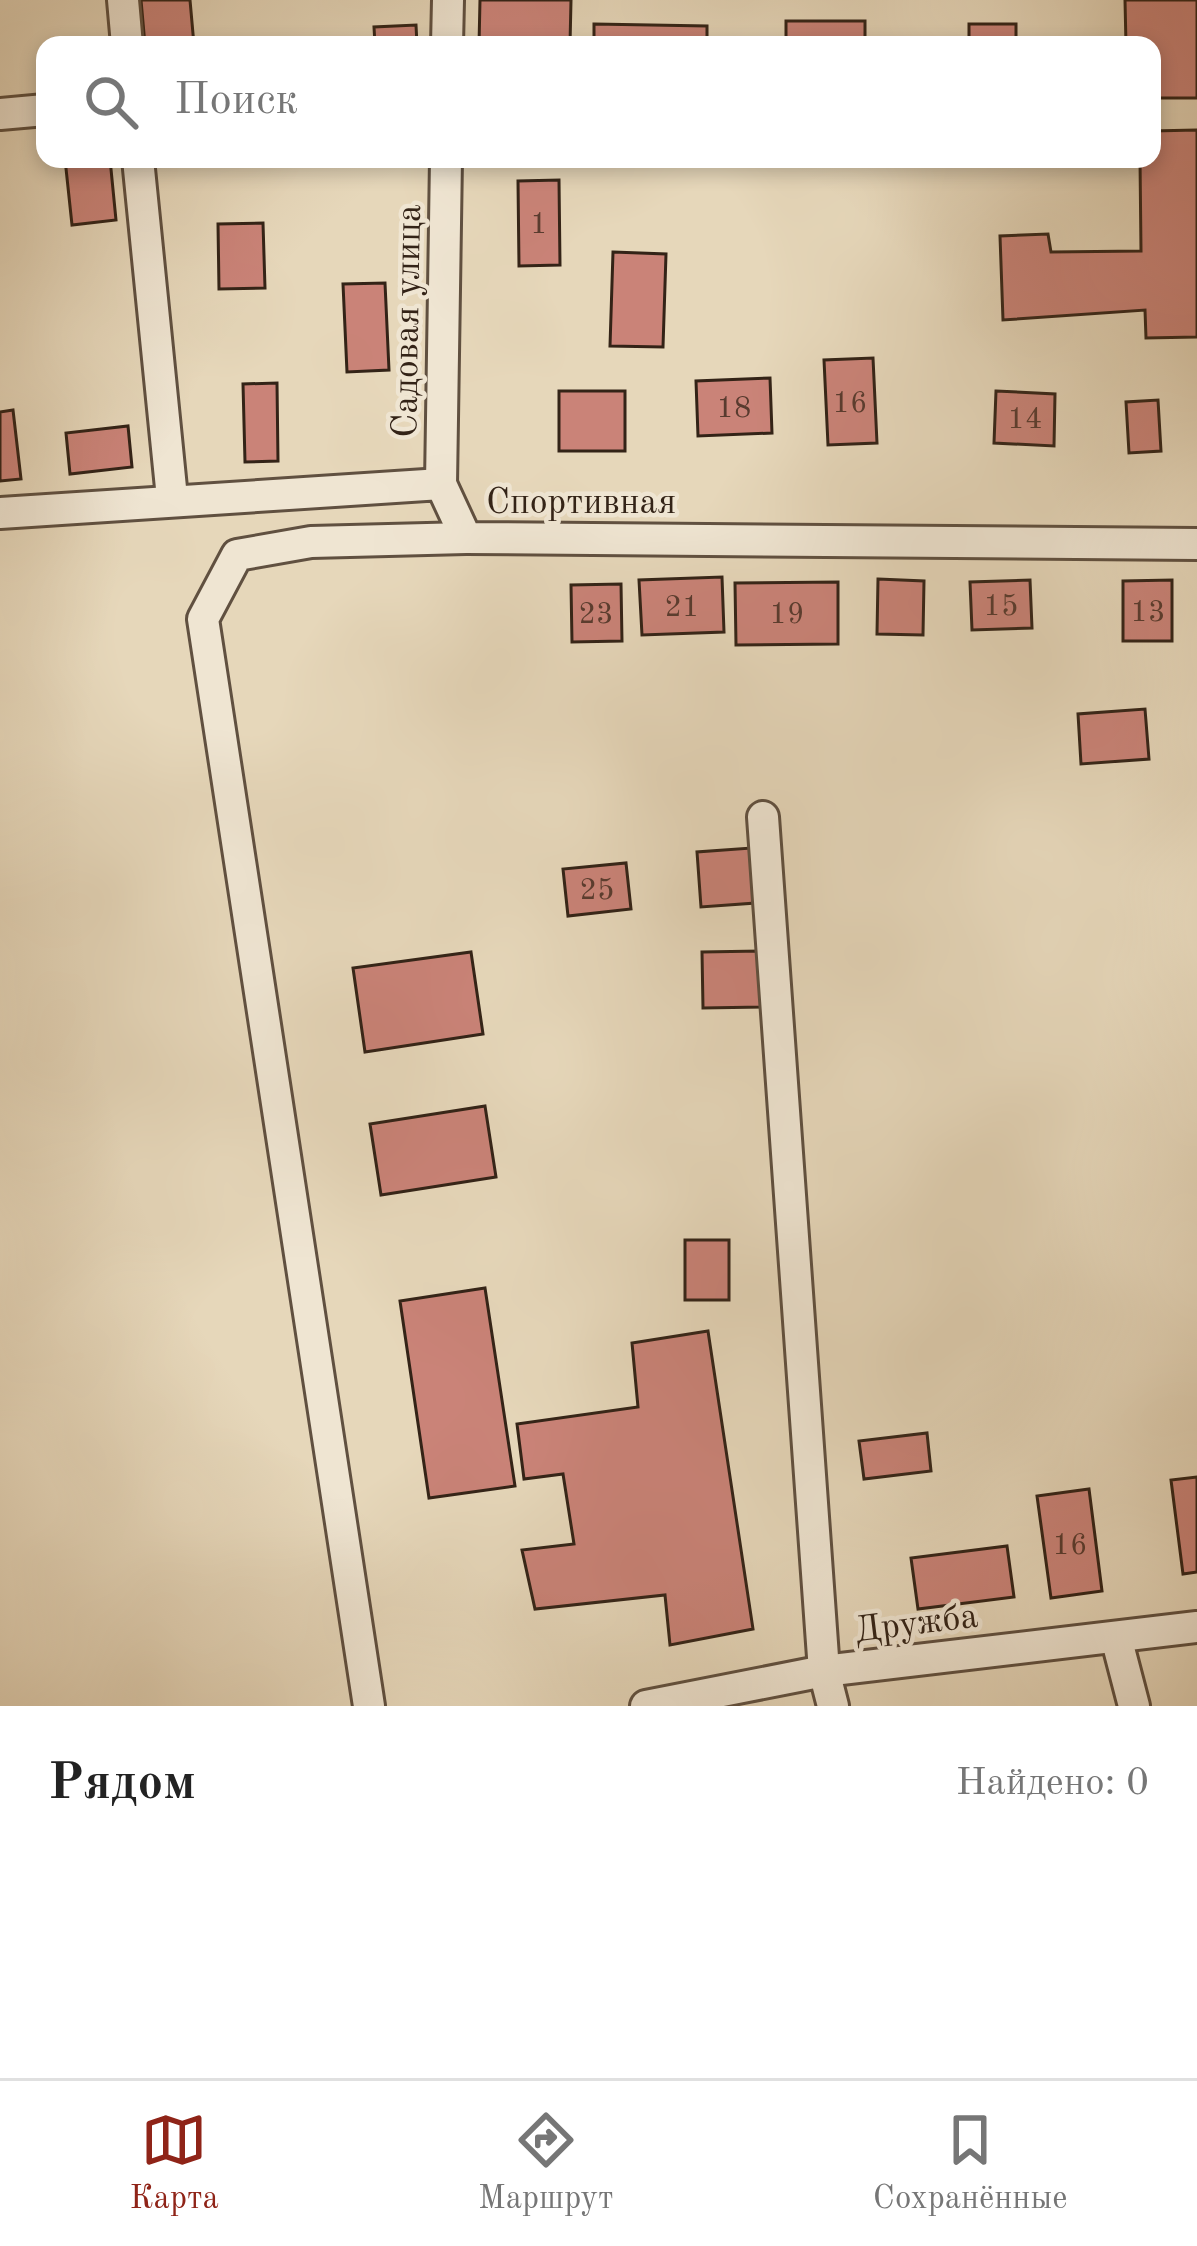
<!DOCTYPE html>
<html lang="ru">
<head>
<meta charset="utf-8">
<style>
  :root { --surface:#fff; --page:#f2f2f2; --text:#222; --muted:#767676; --line:#e0e0e0; --accent:#8f2418 }
  body { margin:0; font-family:"Old Standard TT",serif; background:var(--page); color:var(--text) }
  .list { margin:0; padding:0; list-style:none }
  h2 { display:flex; justify-content:space-between; align-items:center; height:156px; margin:0; padding:0 48px; font-size:51px }
  h2 small { font-size:39px; font-weight:400; color:var(--muted) }
  .icon { flex:none; width:66px; height:66px; fill:none; stroke:currentColor; stroke-width:2; stroke-linecap:round; stroke-linejoin:round }
  .map { position:relative; flex:none; width:1197px; height:1706px; overflow:hidden }
  .search { position:absolute; background:var(--surface); box-shadow:0 6px 18px #0003; left:36px; right:36px; top:36px; height:132px; display:flex; align-items:center; gap:30px; box-sizing:border-box; padding:0 42px; border-radius:24px; color:var(--muted); font-size:45px }
  .sheet { height:372px; background:var(--surface) }
  nav { display:flex; justify-content:space-around; align-items:center; box-sizing:border-box; height:168px; border-top:3px solid var(--line); background:var(--surface); font-size:33px; color:var(--muted) }
  nav a { display:grid; justify-items:center; gap:6px }
  nav .on { color:var(--accent) }
  .map>svg:first-child { display:block }
  .building { fill:#ca8378; stroke:#332317; stroke-width:3 }
  .lines { fill:none; stroke-linecap:round; stroke-linejoin:round }
  .minor-casing { stroke:#605040; stroke-width:36 }
  .minor { stroke:#efe5d2; stroke-width:30 }
  .labels { text-anchor:middle; stroke-width:9; stroke-linejoin:round; paint-order:stroke }
  .number-label { font-size:30px; fill:#593b2f }
  .street-label { font-size:36px; fill:#332317; stroke:#efe5d2 }
</style>
</head>
<body>
<div class="map">
<svg width="1197" height="1706" viewBox="0 0 1197 1706">
  <rect width="100%" height="100%" fill="#e6d7ba"/>
  <filter id="stains"><feTurbulence type="fractalNoise" baseFrequency=".00167" numOctaves="4"/><feColorMatrix values="0 0 0 0 .2 0 0 0 0 .09 0 0 0 0 .02 0 0 0 .5 -.17"/></filter>
  <radialGradient id="worn" r=".72"><stop offset=".6" stop-color="#630" stop-opacity="0"/><stop offset="1" stop-color="#630" stop-opacity=".3"/></radialGradient>
  <g class="building">
    <path d="M141 0H190L194 45H145Z"/>
    <path d="M480 0H571L570 45H479Z"/>
    <path d="M1125 0H1197V98H1152V45H1126Z"/>
    <rect x="786" y="21" width="79" height="24"/>
    <path d="M594 24 707 26V45H594Z"/>
    <rect x="969" y="24" width="47" height="21"/>
    <path d="M416 25 417 45H375L374 27Z"/>
    <path d="M1197 130V337L1146 338 1145 310 1003 320 1000 236 1048 234 1051 252 1141 251 1140 159H1152V131Z"/>
    <path d="M65 159H110L116 220 72 225Z"/>
    <path d="M559 180 560 265 519 266 518 181Z"/>
    <path d="M263 223 265 288 219 289 218 224Z"/>
    <path d="M613 252 666 254 663 347 610 346Z"/>
    <path d="M385 283 389 370 347 372 343 284Z"/>
    <path d="M873 358 877 443 828 445 824 360Z"/>
    <path d="M770 378 772 433 698 436 696 381Z"/>
    <path d="M277 383 278 461 245 462 243 384Z"/>
    <rect x="559" y="391" width="66" height="60"/>
    <path d="M996 391 1055 394 1054 446 994 443Z"/>
    <path d="M1158 400 1161 451 1129 453 1126 402Z"/>
    <path d="M13 410 21 479 0 481V412Z"/>
    <path d="M128 426 132 467 70 474 66 433Z"/>
    <path d="M722 577 724 632 642 635 639 580Z"/>
    <path d="M878 579 924 581 923 635 877 634Z"/>
    <path d="M1030 580 1032 628 972 630 970 582Z"/>
    <path d="M1172 580V641H1123V581Z"/>
    <path d="M838 582V644L736 645 735 583Z"/>
    <path d="M621 584 622 641 572 642 571 585Z"/>
    <path d="M1145 709 1149 759 1081 764 1078 714Z"/>
    <path d="M751 848 755 903 701 907 697 852Z"/>
    <path d="M626 863 631 909 568 916 563 869Z"/>
    <path d="M760 951 762 1007 703 1008 702 952Z"/>
    <path d="M471 952 483 1034 365 1052 353 968Z"/>
    <path d="M485 1106 496 1177 381 1195 370 1124Z"/>
    <rect x="685" y="1240" width="44" height="60"/>
    <path d="M485 1288 515 1486 429 1498 400 1301Z"/>
    <path d="M708 1331 753 1629 670 1645 665 1595 535 1609 522 1550 574 1544 563 1474 524 1479 517 1424 638 1407 632 1343Z"/>
    <path d="M927 1433 931 1471 864 1479 859 1441Z"/>
    <path d="M1197 1477V1572L1183 1574 1171 1480Z"/>
    <path d="M1089 1489 1102 1591 1051 1598 1037 1496Z"/>
    <path d="M1007 1546 1014 1597 918 1609 911 1558Z"/>
  </g>
  <g class="lines">
    <defs>
      <g id="minor">
        <path d="M123 0 127 45"/>
        <path d="M447 45 448 0"/>
        <path d="M0 114 45 110"/>
        <path d="M138 159 172 498"/>
        <path d="M441 484 446 159"/>
        <path d="M0 513 441 484 466 538 1197 544"/>
        <path d="M763 817 824 1671 833 1706"/>
        <path d="M1116 1637 1134 1706"/>
        <path d="M369 1706 203 619 237 555 311 542 466 538"/>
        <path d="M646 1706 824 1671 1197 1627"/>
      </g>
    </defs>
    <use href="#minor" class="minor-casing"/>
    <use href="#minor" class="minor"/>
  </g>
  <g class="labels">
    <g class="number-label">
      <text x="539" y="233">1</text>
      <text x="850" y="412">16</text>
      <text x="734" y="417">18</text>
      <text x="1025" y="428">14</text>
      <text x="1001" y="615">15</text>
      <text x="682" y="616">21</text>
      <text x="1148" y="621">13</text>
      <text x="596" y="623">23</text>
      <text x="787" y="623">19</text>
      <text x="597" y="899">25</text>
      <text x="1070" y="1554">16</text>
    </g>
    <g class="street-label">
      <text transform="translate(405 321) rotate(-89)" y="13">Садовая улица</text>
      <text x="581" y="513">Спортивная</text>
      <text transform="translate(916 1621) rotate(-7)" y="13">Дружба</text>
    </g>
  </g>
  <rect width="100%" height="100%" filter="url(#stains)"/>
  <rect width="100%" height="100%" fill="url(#worn)"/>
</svg>
<div class="search"><svg class="icon" aria-label="search" viewBox="0 0 24 24"><circle cx="10" cy="10" r="6"/><path d="M15 15l6 6"/></svg>Поиск</div>
</div>
<section class="sheet">
<h2>Рядом<small>Найдено: 0</small></h2>
<ul class="list">
</ul>
</section>
<nav>
<a class="on"><svg class="icon" aria-label="map" viewBox="0 0 24 24"><path d="M3 6l6-2 6 2 6-2v14l-6 2-6-2-6 2zM9 4v14M15 6v14"/></svg>Карта</a>
<a><svg class="icon" aria-label="directions" viewBox="0 0 24 24"><path d="M12 3l9 9-9 9-9-9zM9 14v-3h6M13 9l2 2-2 2"/></svg>Маршрут</a>
<a><svg class="icon" aria-label="saved" viewBox="0 0 24 24"><path d="M7 4h10v16l-5-4-5 4z"/></svg>Сохранённые</a>
</nav>
</body>
</html>
